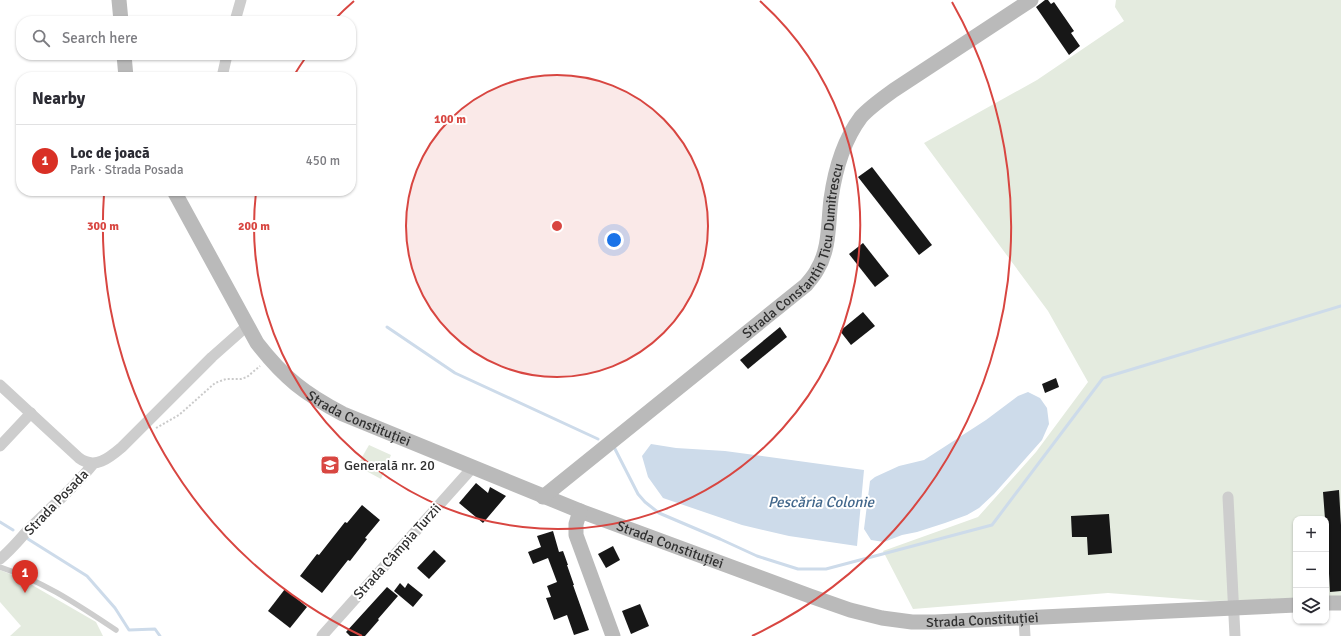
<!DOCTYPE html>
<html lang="en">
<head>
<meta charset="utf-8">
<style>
  :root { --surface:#fff; --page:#f7f7f7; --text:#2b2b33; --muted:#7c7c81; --line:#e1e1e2; --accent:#d93025 }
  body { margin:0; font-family:Signika,sans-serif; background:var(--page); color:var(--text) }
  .controls { position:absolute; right:12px; bottom:12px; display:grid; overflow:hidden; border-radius:8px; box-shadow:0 1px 3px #0004 }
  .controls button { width:36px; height:36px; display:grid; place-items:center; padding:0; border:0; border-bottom:1px solid var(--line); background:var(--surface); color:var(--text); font:20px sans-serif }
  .you { position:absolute; left:614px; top:240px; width:14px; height:14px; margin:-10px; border:3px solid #fff; border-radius:50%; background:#1a73e8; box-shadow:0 0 0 6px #1a73e833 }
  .badge { display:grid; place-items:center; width:26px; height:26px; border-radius:50%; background:var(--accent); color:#fff; font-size:13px; font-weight:700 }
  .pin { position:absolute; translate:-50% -33px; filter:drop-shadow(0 1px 2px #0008) }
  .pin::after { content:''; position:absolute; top:21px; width:14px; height:12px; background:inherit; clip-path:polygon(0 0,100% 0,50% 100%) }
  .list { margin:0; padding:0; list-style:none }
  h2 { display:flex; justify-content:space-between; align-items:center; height:52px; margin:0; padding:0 16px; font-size:17px }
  h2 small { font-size:13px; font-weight:400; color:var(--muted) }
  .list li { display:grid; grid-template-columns:26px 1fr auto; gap:12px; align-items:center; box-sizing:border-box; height:72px; padding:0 16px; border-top:1px solid var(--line) }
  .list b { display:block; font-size:15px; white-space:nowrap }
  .list p { margin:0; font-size:13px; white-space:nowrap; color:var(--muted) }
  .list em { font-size:13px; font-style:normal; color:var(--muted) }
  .icon { flex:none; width:22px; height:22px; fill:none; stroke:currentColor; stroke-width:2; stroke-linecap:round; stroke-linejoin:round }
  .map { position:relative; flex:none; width:1341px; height:636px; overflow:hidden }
  .search { position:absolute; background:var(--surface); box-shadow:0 1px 3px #0004; left:16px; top:16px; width:340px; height:44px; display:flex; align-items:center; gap:10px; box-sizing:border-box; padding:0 14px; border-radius:16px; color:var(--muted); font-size:15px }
  .panel { position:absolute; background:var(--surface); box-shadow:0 1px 3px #0004; left:16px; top:72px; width:340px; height:124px; border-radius:16px }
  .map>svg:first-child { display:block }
  .green { fill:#e4ebdf }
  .water { fill:#cddbea }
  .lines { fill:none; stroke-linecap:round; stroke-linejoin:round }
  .stream { stroke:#cddbea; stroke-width:3 }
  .building { fill:#171717 }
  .path { stroke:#cacaca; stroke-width:2; stroke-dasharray:2 2; stroke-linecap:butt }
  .lane { stroke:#cdcdcd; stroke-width:5.5 }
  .street { stroke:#cdcdcd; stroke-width:11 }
  .secondary { stroke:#bababa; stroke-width:15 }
  .ring { fill:none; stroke:#d84641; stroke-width:2 }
  .labels { text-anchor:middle; stroke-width:4; stroke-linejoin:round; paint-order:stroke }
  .street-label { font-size:14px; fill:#303030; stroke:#fff }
  .poi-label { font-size:14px; fill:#303030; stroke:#fff; text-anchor:start }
  .water-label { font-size:15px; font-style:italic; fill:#43688c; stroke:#fff }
  .centre { fill:#d84641; stroke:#fff; stroke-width:2 }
  .ring-label { font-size:12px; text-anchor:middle; font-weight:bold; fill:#d84641; stroke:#fff; stroke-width:4; stroke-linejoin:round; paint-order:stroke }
</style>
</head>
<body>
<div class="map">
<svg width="1341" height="636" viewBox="0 0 1341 636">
  <rect width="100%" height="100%" fill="#fff"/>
  <g class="green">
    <path d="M1116 0H1341V597L1326 598V519H1296V599L1211 601 1108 593 913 609 883 551 978 517 1036 452 1088 382 1048 311 924 143 1037 80 1124 21 1115 7Z"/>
    <path d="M369 445 391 455 381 479 357 466Z"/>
    <path d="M0 570 20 578 96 622 103 636H10L21 626 0 602Z"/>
  </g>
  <g class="water">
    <path d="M1028 392 1040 398 1047 408 1049 424 1042 440 994 494 979 508 967 515 945 523 917 532 902 535 884 542 871 540 864 529 870 481 875 477 899 466 924 460 986 420 1018 396Z"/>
    <path d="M651 444 676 448 725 451 864 470 857 546 789 536 742 525 663 498 648 477 642 456Z"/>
  </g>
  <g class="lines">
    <g class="stream">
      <path d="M387 327 455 373 598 439"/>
      <path d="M614 447 638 494 645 502 659 513 720 539 757 556 798 569H826L992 525 1103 378 1341 306"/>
      <path d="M0 522 13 530"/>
      <path d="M28 539 87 576 115 608 129 630 155 629 160 636"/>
    </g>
  </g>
  <g class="building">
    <path d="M1045 0H1048L1051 4 1054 2 1074 31 1071 33 1080 46 1069 55 1036 7Z"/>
    <path d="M872 167 932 245 919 255 858 177Z"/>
    <path d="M863 243 889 276 875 287 849 254Z"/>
    <path d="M863 312 875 326 851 345 840 331Z"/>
    <path d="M780 327 787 337 748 369 740 360Z"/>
    <path d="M1056 378 1059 387 1045 393 1042 384Z"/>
    <path d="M476 483 488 493 490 487 506 496 483 523 459 503Z"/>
    <path d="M1339 490 1341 525V591L1330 592 1326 519H1325L1323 492Z"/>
    <path d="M362 505 380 520 365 538 367 539 350 561 348 560 322 593 300 576 317 554 319 555 345 522 347 523Z"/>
    <path d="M1109 514 1112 553 1088 555 1087 537H1072L1071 516Z"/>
    <path d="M553 531 559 552 563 551 568 565H567L574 585H573L589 630 574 635 567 615 554 620 546 598 551 597 547 586 557 582 548 558 533 564 528 552 541 547 537 536Z"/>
    <path d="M613 546 620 560 606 568 598 554Z"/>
    <path d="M434 550 446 561 429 579 417 568Z"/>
    <path d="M400 583 405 588 408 583 423 595 413 607 394 591Z"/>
    <path d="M387 587 398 596 378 619 379 620 365 636H350L346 632Z"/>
    <path d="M285 589 307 607 290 628 268 611Z"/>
    <path d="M640 604 649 626 631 634 622 611Z"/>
  </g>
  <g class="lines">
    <path class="path" d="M156 428 179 415 215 383 226 379H241L247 377 260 366"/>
    <path class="lane" d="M0 567C43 581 78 605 116 630"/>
    <g class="street">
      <path d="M235 21 241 0"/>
      <path d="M222 77 227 55"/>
      <path d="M0 385 79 458C95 470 109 458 122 447L212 357 247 326"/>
      <path d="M0 446 31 413"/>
      <path d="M1228 497 1235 636"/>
      <path d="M0 559C11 550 19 540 28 530 50 508 74 488 93 464"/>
      <path d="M1024 619 1025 636"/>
      <path d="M322 636 473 467"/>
    </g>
    <g class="secondary">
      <path d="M119 0 121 21"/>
      <path d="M124 55 126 77"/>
      <path id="s1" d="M174 191 257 343C284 378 305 394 343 414L580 511 810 596 850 610 882 618 912 622H935L1296 605"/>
      <path id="s2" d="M543 497 806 285C810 280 814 276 817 270 830 249 828 223 831 199 835 170 843 141 861 117 870 107 883 98 894 90L1031 0"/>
      <path d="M580 511 576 524V535L613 636"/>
      <path d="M1326 603H1341"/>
    </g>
  </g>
  <circle cx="557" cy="226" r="151" fill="#d84641" fill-opacity=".12"/>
  <g class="ring">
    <circle cx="557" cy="226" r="151"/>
    <path d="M293 77A303 303 0 0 1 306 57M335 19A303 303 0 0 1 354 1M760 1A303 303 0 1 1 256 192"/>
    <path d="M362 636A454 454 0 0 1 104 194M952 2A454 454 0 0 1 752 636"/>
  </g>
  <defs>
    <symbol id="school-square" viewBox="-11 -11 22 22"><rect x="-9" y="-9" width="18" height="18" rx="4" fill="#d84641" stroke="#fff"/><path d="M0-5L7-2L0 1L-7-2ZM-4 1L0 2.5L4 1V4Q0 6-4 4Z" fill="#fff"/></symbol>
  </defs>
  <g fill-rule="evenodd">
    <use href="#school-square" x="319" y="454" width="22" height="22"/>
  </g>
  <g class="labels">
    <g class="street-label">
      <text dy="5" stroke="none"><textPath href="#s2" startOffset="362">Strada Constantin Ticu Dumitrescu</textPath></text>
      <text dy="5" stroke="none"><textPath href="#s1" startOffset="302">Strada Constituției</textPath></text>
      <text transform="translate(56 502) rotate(-46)" y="5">Strada Posada</text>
      <text dy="5" stroke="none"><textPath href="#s1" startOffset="638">Strada Constituției</textPath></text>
      <text transform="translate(397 551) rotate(-48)" y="5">Strada Câmpia Turzii</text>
      <text dy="5" stroke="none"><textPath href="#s1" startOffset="963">Strada Constituției</textPath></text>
    </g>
    <g class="poi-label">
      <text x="344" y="470">Generală nr. 20</text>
    </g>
    <g class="water-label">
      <text x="821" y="507">Pescăria Colonie</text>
    </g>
  </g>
  <circle cx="557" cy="226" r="6" class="centre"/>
  <g class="ring-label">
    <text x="450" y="123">100 m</text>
    <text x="254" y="230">200 m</text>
    <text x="103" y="230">300 m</text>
  </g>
</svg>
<div class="controls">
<button>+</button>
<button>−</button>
<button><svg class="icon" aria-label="layers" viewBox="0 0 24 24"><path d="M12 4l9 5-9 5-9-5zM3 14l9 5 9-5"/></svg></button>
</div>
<div class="you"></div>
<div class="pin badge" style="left:25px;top:593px">1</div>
<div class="search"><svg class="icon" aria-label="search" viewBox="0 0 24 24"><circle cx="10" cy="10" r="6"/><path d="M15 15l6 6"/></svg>Search here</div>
<section class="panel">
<h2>Nearby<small></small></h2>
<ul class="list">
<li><span class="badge">1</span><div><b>Loc de joacă</b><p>Park · Strada Posada</p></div><em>450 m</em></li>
</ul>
</section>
</div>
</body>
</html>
